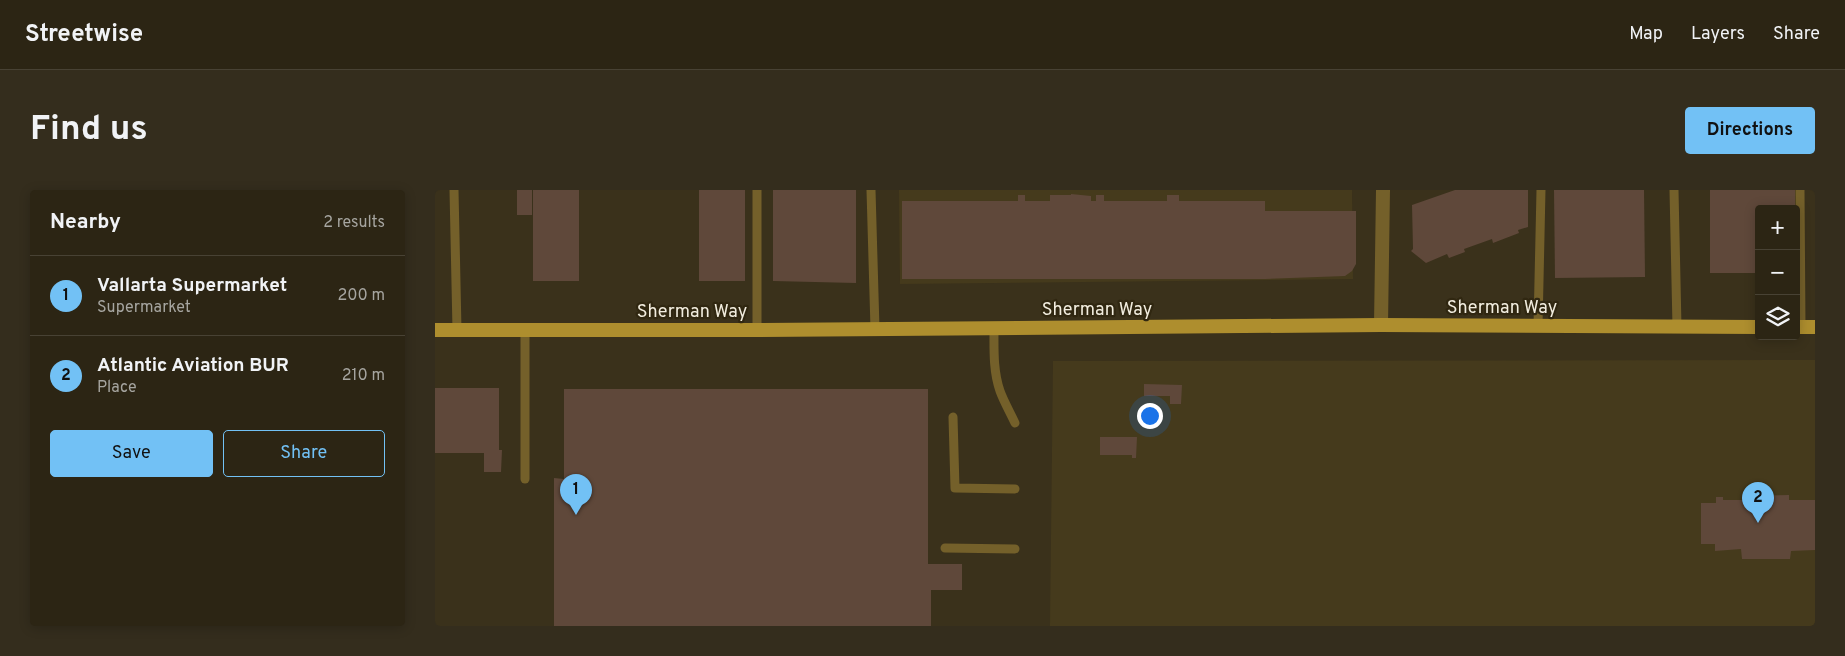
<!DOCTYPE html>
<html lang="en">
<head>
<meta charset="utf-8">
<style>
  :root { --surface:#2c2514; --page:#342d1d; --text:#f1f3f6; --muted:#a6a5a0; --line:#484234; --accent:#72c1f5 }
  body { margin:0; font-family:Overpass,sans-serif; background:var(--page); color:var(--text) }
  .controls { position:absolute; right:15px; top:15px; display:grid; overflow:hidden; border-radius:5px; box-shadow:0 2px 12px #0003 }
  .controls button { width:45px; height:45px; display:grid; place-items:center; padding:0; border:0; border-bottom:1px solid var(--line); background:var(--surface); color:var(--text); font:25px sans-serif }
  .you { position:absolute; left:714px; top:225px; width:18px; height:18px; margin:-12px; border:4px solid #fff; border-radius:50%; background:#1a73e8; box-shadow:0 0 0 8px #1a73e833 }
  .badge { display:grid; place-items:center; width:32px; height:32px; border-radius:50%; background:var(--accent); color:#111; font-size:16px; font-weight:700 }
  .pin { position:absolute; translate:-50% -41px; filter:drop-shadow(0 1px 2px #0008) }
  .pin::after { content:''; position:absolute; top:26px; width:18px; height:15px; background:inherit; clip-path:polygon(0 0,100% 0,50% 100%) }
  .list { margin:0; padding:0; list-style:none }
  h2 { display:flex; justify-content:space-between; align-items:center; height:65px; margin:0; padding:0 20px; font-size:21px }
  h2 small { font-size:16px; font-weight:400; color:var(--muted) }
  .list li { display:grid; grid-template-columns:32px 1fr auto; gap:15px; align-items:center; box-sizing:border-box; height:80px; padding:0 20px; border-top:1px solid var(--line) }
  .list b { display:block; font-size:19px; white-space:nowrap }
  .list p { margin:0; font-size:16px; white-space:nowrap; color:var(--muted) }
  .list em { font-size:16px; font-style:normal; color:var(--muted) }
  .actions { display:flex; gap:10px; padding:15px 20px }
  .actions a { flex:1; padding:11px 0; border:1px solid var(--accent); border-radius:5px; text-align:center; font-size:18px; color:var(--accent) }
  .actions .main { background:var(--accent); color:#111 }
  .icon { flex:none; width:28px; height:28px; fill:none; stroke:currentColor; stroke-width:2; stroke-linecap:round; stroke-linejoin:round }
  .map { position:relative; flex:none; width:1380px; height:436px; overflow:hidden; border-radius:5px }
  header { display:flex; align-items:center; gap:30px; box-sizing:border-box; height:70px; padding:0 25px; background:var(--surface); border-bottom:1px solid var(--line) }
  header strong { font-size:24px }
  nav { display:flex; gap:28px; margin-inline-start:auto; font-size:18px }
  .intro { display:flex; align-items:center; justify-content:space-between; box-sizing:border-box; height:120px; padding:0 30px }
  h1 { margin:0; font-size:35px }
  .button { padding:12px 22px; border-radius:5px; background:var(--accent); color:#111; font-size:18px; font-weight:700 }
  main { display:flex; gap:30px; padding:0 30px }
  aside { flex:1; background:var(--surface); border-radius:5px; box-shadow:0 2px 12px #0003 }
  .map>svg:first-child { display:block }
  .built { fill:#453a1c }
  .building { fill:#5f483a }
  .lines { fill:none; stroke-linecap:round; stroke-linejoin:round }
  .service { stroke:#74602a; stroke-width:9 }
  .minor { stroke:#74602a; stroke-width:14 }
  .primary { stroke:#ae8e2e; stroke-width:14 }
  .labels { text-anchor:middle; stroke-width:4.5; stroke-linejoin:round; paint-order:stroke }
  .street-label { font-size:18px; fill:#f2eddf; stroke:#302711 }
</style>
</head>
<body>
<header>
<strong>Streetwise</strong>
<nav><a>Map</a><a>Layers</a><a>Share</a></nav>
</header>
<div class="intro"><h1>Find us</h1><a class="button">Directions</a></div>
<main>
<aside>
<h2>Nearby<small>2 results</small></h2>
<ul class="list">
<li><span class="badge">1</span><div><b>Vallarta Supermarket</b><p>Supermarket</p></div><em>200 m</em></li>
<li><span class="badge">2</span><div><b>Atlantic Aviation BUR</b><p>Place</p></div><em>210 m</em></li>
</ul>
<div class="actions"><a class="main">Save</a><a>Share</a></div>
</aside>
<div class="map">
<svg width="1380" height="436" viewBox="0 0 1380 436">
  <rect width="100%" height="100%" fill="#3a311b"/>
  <g class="built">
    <path d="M464 0H917L918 89 465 94Z"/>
    <path d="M1380 170V436H615L618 171Z"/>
  </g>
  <g class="building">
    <rect x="82" y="0" width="15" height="25"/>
    <rect x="98" y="0" width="46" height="91"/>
    <rect x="264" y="0" width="46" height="91"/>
    <path d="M338 0H421V93L338 91Z"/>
    <path d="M1020 0H1093V37L1083 40 1084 43 1058 53 1057 49 1029 59 1030 62 1014 68 1012 64 991 73 976 61 978 59 977 15Z"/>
    <path d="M1119 0H1209L1210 87 1120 88Z"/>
    <path d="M1275 0H1360V19H1324V83H1275Z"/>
    <path d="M636 4 656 6V11H661V5H669V11H732V5H744V11H830V21H921V74L917 81 910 86 830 89H467V11H583V5H590V11H615V5H636Z"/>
    <path d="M709 194 747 195 746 214H735V206H709Z"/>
    <path d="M0 198H64V260H67L66 282H49V263H0Z"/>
    <path d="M129 199H493V374H527V400H496V436H119V288L129 289Z"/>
    <path d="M665 247H702L701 268H697V265H665Z"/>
    <path d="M1354 305V310H1380V360L1356 361 1355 369H1307L1306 359 1280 361V354H1266V313H1281V307H1288V310H1307V306Z"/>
  </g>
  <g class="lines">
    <g class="service">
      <path d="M19 0 22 140"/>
      <path d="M322 0V140"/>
      <path d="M436 0 440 139"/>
      <path d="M1239 0 1242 137"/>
      <path d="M1365 0 1366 137"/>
      <path d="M1103 136 1106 0"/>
      <path d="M559 138C559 159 558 181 565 201 569 212 575 222 580 233"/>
      <path d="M90 140V289"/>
      <path d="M518 227 520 298 580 299"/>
      <path d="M510 358 580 359"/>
    </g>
    <path class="minor" d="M946 135 948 0"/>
    <g class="primary">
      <path d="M1361 137H1380"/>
      <path d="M0 140H322L946 135 1324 137"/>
    </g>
  </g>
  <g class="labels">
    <g class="street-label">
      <text x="1067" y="123">Sherman Way</text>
      <text x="662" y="125">Sherman Way</text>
      <text x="257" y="127">Sherman Way</text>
    </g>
  </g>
</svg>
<div class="controls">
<button>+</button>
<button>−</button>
<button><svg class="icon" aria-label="layers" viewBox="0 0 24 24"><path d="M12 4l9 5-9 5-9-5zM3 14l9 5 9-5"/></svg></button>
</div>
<div class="you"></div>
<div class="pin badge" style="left:141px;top:325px">1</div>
<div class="pin badge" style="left:1323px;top:333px">2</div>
</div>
</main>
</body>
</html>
